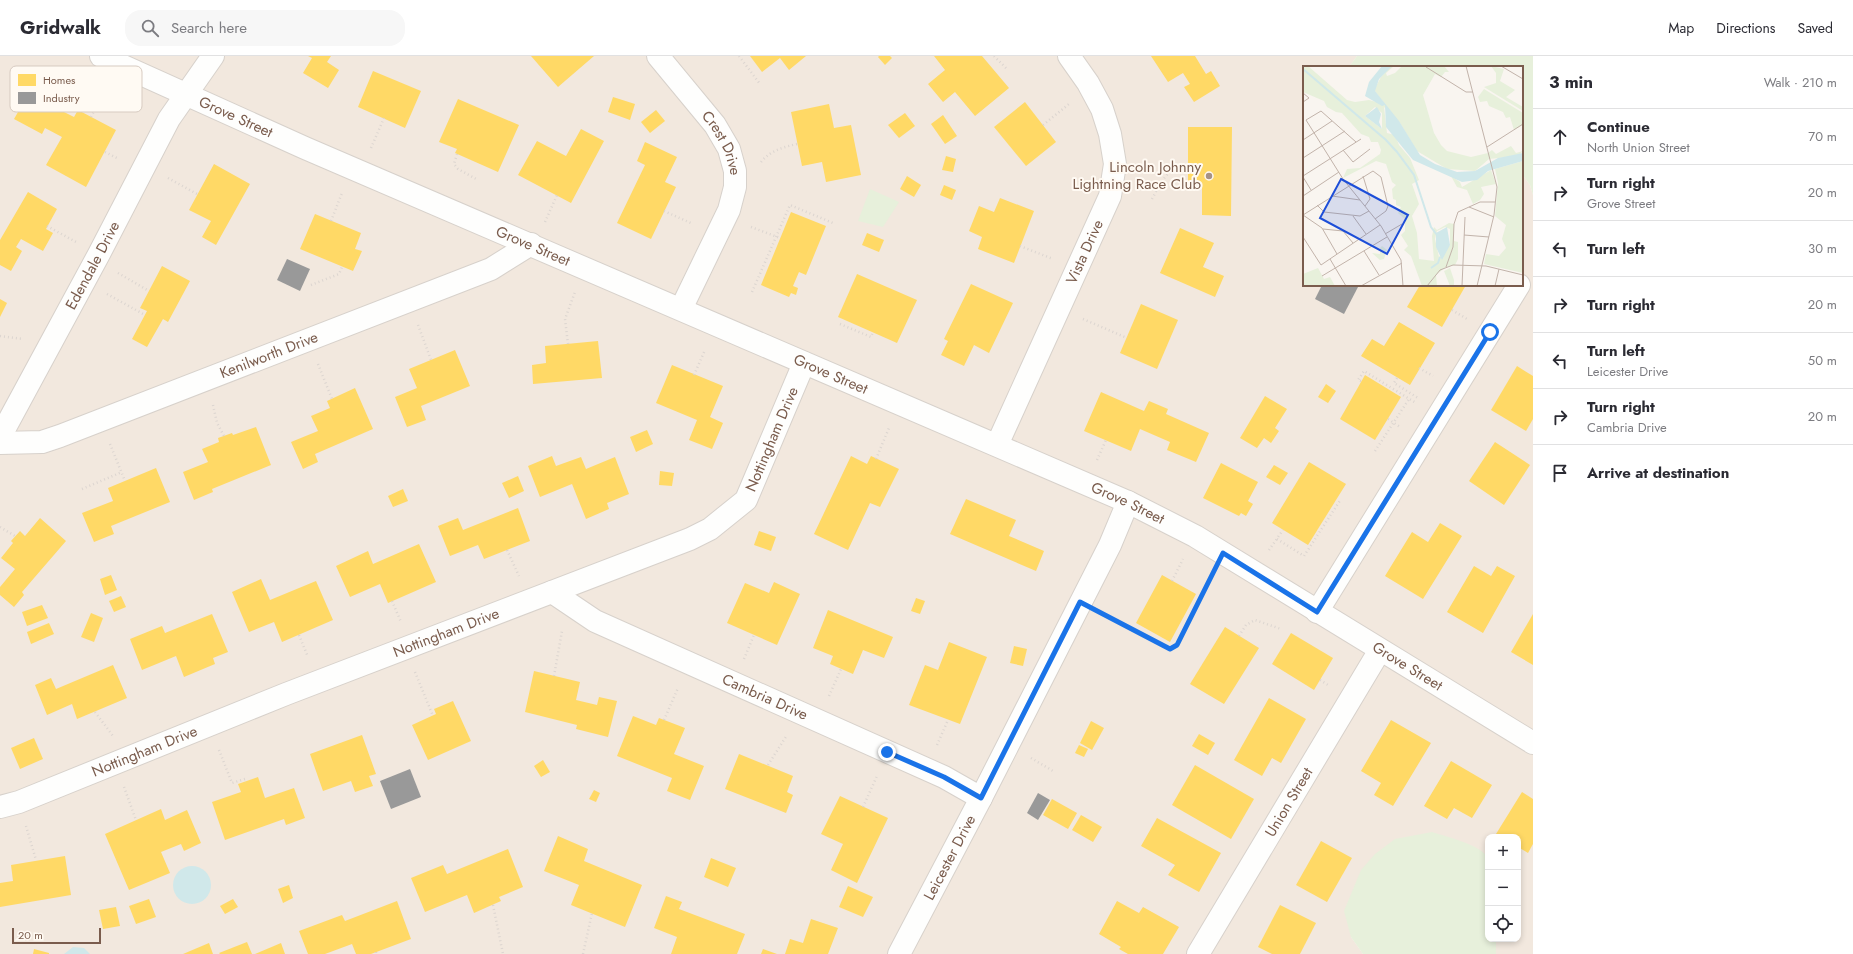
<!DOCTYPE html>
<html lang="en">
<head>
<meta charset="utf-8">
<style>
  :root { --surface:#fff; --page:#f7f7f7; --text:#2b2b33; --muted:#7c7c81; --line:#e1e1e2 }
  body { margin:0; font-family:Jost,sans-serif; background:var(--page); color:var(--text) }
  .controls { position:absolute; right:12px; bottom:12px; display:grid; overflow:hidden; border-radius:8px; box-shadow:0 2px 6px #0003 }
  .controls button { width:36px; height:36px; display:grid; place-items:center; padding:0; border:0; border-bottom:1px solid var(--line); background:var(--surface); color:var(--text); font:20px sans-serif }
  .scale { position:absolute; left:12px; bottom:10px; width:89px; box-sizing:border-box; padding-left:4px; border:2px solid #7a5c4d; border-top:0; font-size:11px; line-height:14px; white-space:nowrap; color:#7a5c4d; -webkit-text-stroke:3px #fffaf3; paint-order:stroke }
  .stop { position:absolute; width:12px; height:12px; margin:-9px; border:3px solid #1a73e8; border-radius:50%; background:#fff }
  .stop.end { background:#1a73e8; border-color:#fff; box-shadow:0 1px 4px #0008 }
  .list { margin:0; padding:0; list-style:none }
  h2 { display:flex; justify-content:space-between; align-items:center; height:52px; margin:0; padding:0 16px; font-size:17px }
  h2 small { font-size:13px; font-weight:400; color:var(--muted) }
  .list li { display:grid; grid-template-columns:26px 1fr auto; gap:12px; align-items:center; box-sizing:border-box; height:56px; padding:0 16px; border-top:1px solid var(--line) }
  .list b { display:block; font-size:15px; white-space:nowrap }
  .list p { margin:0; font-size:13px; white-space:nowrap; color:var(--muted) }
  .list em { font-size:13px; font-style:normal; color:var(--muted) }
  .icon { flex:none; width:22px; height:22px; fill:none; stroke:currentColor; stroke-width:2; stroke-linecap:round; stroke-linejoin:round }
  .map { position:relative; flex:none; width:1533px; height:898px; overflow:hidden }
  header { display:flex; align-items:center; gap:24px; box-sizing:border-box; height:56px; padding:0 20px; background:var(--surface); border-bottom:1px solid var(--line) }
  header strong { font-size:19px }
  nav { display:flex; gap:22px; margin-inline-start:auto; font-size:14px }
  .search { width:280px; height:36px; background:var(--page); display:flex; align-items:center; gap:10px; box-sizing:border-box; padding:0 14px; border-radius:16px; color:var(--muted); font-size:15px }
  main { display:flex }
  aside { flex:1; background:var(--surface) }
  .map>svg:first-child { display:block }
  .residential { fill:#f2e8de }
  .green { fill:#e7f0db }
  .water { fill:#d0e8ea }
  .homes { fill:#ffd966 }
  .industry { fill:#999 }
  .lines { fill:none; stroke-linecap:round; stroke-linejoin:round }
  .street-casing { stroke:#d7d1cb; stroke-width:24 }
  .path { stroke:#dcd5d0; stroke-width:2.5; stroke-dasharray:1 3; stroke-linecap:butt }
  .street { stroke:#fefefd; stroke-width:22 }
  .route { stroke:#1a73e8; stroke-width:5 }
  .poi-dot { fill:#a69286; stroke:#fffaf3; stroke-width:1.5 }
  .labels { text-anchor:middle; stroke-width:4; stroke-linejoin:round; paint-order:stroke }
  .street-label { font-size:15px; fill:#7a5c4d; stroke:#fffaf3 }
  .poi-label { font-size:15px; fill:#7a5c4d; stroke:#fffaf3; text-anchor:end }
  .inset-river { fill:none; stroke:#d0e8ea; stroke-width:2 }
  .inset-road { fill:none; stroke:#c2b3aa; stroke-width:1 }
  .view { fill:#1d4ed8; fill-opacity:0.15; stroke:#1d4ed8; stroke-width:2 }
  .inset-edge { fill:none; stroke:#7a5c4d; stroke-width:2 }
  .key { fill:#fffaf3; stroke:#d7cbc1; stroke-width:1 }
  .key-label { font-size:11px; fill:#7a5c4d }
</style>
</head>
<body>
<header>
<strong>Gridwalk</strong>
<div class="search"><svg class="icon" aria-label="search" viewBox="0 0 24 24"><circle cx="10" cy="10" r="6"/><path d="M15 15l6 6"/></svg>Search here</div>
<nav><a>Map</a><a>Directions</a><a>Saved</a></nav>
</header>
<main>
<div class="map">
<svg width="1533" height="898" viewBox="0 0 1533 898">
  <rect width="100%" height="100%" fill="#f9f5f0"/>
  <path class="residential" d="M0 0H1357L1349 11H1304V229H1522V118L1530 129 1533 139V898H1496V883H1518V781H1488V802L1485 798 1351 881 1363 898H0Z"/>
  <g class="green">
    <path d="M1357 0H1533V139L1530 129 1522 118V11H1349Z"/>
    <path d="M870 133 899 146 883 171 858 165Z"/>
    <path d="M1432 776C1447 781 1480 788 1488 802V883H1496V898H1363L1351 881 1344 855 1361 814 1375 798 1395 783Z"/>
  </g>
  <g class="water">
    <circle cx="192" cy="829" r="19"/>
    <path d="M73 891 84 892 90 898H64Z"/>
  </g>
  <g class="homes">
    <path d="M308 0H331L327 6 339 14 328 32 303 17 312 2Z"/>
    <path d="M531 0H594L558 31Z"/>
    <path d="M750 0H806L789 14 780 2 762 16Z"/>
    <path d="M879 0H890L892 2 885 9 878 1Z"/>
    <path d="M934 0H982L1009 32 975 60 955 36 943 46 928 28 945 14Z"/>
    <path d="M1151 0H1195L1206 18 1211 15 1220 30 1194 46 1184 31 1190 28 1183 17 1168 26Z"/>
    <path d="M373 15 421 35 405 72 358 51Z"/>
    <path d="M22 25 59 45 56 52 74 61 78 54 116 74 86 131 46 109 62 81 45 72 42 78 14 63 25 44 14 38Z"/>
    <path d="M613 41 635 48 630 64 608 56Z"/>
    <path d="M458 43 519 69 498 116 455 97 457 93 439 86Z"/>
    <path d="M1025 46 1056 86 1026 110 994 71Z"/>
    <path d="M829 48 834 72 851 69 861 119 826 126 822 106 802 110 791 56Z"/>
    <path d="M656 54 665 65 650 77 641 66Z"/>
    <path d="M905 57 915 70 899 82 888 69Z"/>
    <path d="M943 59 957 80 945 88 931 68Z"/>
    <path d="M1188 71H1232L1231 160 1202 159V129H1188Z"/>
    <path d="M581 73 604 85 571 147 518 119 537 85 566 100Z"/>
    <path d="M645 86 677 101 665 126 676 131 651 183 617 167 645 109 637 105Z"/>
    <path d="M946 100 956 103 953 116 942 114Z"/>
    <path d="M214 108 250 128 216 189 202 181 211 165 189 154Z"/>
    <path d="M907 120 921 129 914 141 900 133Z"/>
    <path d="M944 129 956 134 952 144 940 139Z"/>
    <path d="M28 136 57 153 46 173 53 177 43 195 21 183 16 191 22 195 11 215 0 209V184Z"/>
    <path d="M1000 142 1034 155 1014 207 978 193 982 181 969 175 979 150 994 156Z"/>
    <path d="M791 156 826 170 806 219 799 216 793 230 798 232 796 239 791 237 789 241 761 229Z"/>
    <path d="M315 158 361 177 355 193 362 195 353 215 300 193Z"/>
    <path d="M1180 172 1214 187 1203 211 1224 220 1215 241 1160 217Z"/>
    <path d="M867 177 884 184 879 196 862 189Z"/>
    <path d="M162 210 190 225 168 266 163 263 147 291 132 283 147 255 140 252Z"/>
    <path d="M857 218 917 244 897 287 838 261Z"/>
    <path d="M971 228 1013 247 989 297 974 289 964 310 941 299 948 285 944 283Z"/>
    <path d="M1420 229H1466L1442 271 1407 251Z"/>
    <path d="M0 243 7 247 0 261Z"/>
    <path d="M1141 248 1178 264 1157 313 1120 297Z"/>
    <path d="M1399 266 1435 287 1410 329 1361 300 1372 283 1384 290Z"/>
    <path d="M598 285 602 322 533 328 532 309 546 307 545 290Z"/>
    <path d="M455 294 470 330 421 350 426 364 407 371 395 341 417 332 409 313Z"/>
    <path d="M672 309 723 330 710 361 723 367 712 393 689 384 697 364 656 347Z"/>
    <path d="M1517 310 1533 320V363L1526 375 1491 354Z"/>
    <path d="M1365 319 1401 341 1375 384 1340 363Z"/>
    <path d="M1326 328 1336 335 1328 347 1318 341Z"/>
    <path d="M355 332 373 373 315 398 318 406 303 413 291 386 318 375 311 360 330 352 327 345Z"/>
    <path d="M1101 336 1144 355 1149 345 1168 353 1166 358 1209 377 1196 406 1167 394 1170 386 1140 373 1131 395 1084 375Z"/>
    <path d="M1265 340 1287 353 1275 372 1279 375 1271 387 1264 382 1257 392 1240 382Z"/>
    <path d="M256 371 271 409 212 433 213 436 194 444 183 416 208 406 202 393 219 386 218 382 232 377 233 379Z"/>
    <path d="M647 374 653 388 636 396 630 381Z"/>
    <path d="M1495 386 1530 409 1504 449 1469 425Z"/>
    <path d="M552 400 556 410 581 401 586 413 615 401 629 438 607 447 609 453 586 463 572 428 540 441 528 410Z"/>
    <path d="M851 400 867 408 871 400 899 413 880 451 870 447 848 494 814 478Z"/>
    <path d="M1309 406 1346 428 1308 489 1272 467Z"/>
    <path d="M1221 407 1258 426 1248 445 1253 448 1246 460 1241 457 1239 460 1203 442Z"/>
    <path d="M1274 409 1288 417 1280 429 1266 421Z"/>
    <path d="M156 412 170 446 111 470 114 478 94 486 82 457 113 445 108 432Z"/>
    <path d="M660 415 674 417 672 430 659 429Z"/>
    <path d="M518 420 524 435 509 442 502 427Z"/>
    <path d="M403 433 408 445 393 451 388 440Z"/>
    <path d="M966 443 1016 464 1009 480 1044 495 1036 515 950 478Z"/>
    <path d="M518 452 530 485 484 503 478 489 450 500 438 470 458 462 463 474Z"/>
    <path d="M40 462 66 485 22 536 24 539 14 551 0 539V531L15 513 1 502 13 487 11 485 20 475 25 480Z"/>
    <path d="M1440 467 1462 480 1423 543 1385 520 1412 476 1428 486Z"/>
    <path d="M759 475 776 481 771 495 754 489Z"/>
    <path d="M419 488 436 526 388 547 380 528 350 541 336 510 368 495 373 508Z"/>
    <path d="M1474 510 1491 520 1497 510 1515 520 1483 577 1447 556Z"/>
    <path d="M111 519 117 534 105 539 100 523Z"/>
    <path d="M1162 519 1196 538 1170 586 1136 567Z"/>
    <path d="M261 523 270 544 316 525 333 564 282 586 274 566 249 576 232 536Z"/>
    <path d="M774 526 800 538 777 589 727 567 745 527 769 537Z"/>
    <path d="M121 540 126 551 114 556 109 545Z"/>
    <path d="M916 542 925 545 920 558 911 555Z"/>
    <path d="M42 549 48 562 27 570 22 556Z"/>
    <path d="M828 554 893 581 884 602 863 594 853 618 830 608 833 600 813 592Z"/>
    <path d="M91 557 103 562 94 586 81 581Z"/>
    <path d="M212 558 228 596 213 602 215 608 184 621 176 600 142 614 130 583 162 570 165 577Z"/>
    <path d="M1533 558V609L1511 596Z"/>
    <path d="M49 567 54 578 31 588 27 576Z"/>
    <path d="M1225 571 1259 592 1224 648 1190 628Z"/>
    <path d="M1291 577 1333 602 1314 634 1272 608Z"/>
    <path d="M949 586 987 601 960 668 909 649 925 609 938 614Z"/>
    <path d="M1014 590 1027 593 1023 610 1010 607Z"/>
    <path d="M113 609 127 642 77 663 72 648 47 659 35 629 51 622 56 633Z"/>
    <path d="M534 615 580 626 576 644 597 649 599 641 617 645 608 681 576 673 577 669 525 656Z"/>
    <path d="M1269 642 1306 663 1281 707 1272 702 1262 720 1234 704Z"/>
    <path d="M453 645 471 685 428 704 412 669 436 658 434 653Z"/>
    <path d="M633 660 656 669 659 662 685 672 674 698 704 710 690 744 667 735 672 722 617 700Z"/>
    <path d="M1391 664 1431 687 1393 750 1374 739 1381 727 1361 715Z"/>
    <path d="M1091 665 1104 672 1092 694 1080 687Z"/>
    <path d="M1199 678 1215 687 1208 699 1192 690Z"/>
    <path d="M362 679 376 718 369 720 373 730 355 736 351 725 323 735 310 698Z"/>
    <path d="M34 682 43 703 20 713 11 692Z"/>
    <path d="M1079 689 1088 693 1084 701 1075 697Z"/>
    <path d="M739 698 793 720 787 736 793 739 786 757 725 733Z"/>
    <path d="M543 704 550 716 541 721 534 710Z"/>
    <path d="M1451 705 1492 729 1472 762 1454 752 1447 763 1424 750Z"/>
    <path d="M1195 709 1254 743 1231 783 1172 749Z"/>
    <path d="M258 721 265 742 294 732 305 762 286 769 284 763 225 784 212 746 241 736 238 728Z"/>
    <path d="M594 734 600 737 596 746 589 743Z"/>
    <path d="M1522 736 1533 743V788L1528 797 1518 791V781H1502L1496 778Z"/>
    <path d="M840 740 888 762 857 827 831 814 843 788 821 778Z"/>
    <path d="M1052 743 1077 757 1068 773 1043 759Z"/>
    <path d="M161 753 165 764 187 754 201 787 184 795 181 788 161 796 170 817 129 834 105 778Z"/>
    <path d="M1081 759 1102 771 1093 786 1072 774Z"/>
    <path d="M1157 762 1221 797 1199 836 1168 819 1175 809 1141 790Z"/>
    <path d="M558 780 588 793 584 805 642 829 625 871 571 849 579 829 544 815Z"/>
    <path d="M1321 785 1352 802 1327 846 1296 829Z"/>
    <path d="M508 793 523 831 499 841 501 845 474 857 467 839 425 856 411 822 443 809 447 818Z"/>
    <path d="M65 800 71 839 0 851V827L13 825 11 809Z"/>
    <path d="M711 802 736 812 728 831 704 821Z"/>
    <path d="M289 829 293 842 283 847 278 833Z"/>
    <path d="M848 830 873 841 863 861 839 851Z"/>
    <path d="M666 840 682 846 679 853 745 878 737 898H671L677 881 654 872Z"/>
    <path d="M149 843 156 861 136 868 129 850Z"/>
    <path d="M233 843 238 851 225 858 220 850Z"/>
    <path d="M397 845 411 883 371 898H356L352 888 325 898H308L299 875 342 859 345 865Z"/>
    <path d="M1117 845 1139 857 1143 851 1179 871 1163 898H1128L1119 893 1121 891 1099 878Z"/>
    <path d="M1280 849 1316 867 1300 898H1272L1258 891Z"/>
    <path d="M116 851 120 870 103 873 99 854Z"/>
    <path d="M811 863 838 872 828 898H785L790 883 803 887Z"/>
    <path d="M247 886 252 898H220L219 897Z"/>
    <path d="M209 887 213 898H183Z"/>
    <path d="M281 887 285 898H255Z"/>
    <path d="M34 893 49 897V898H33Z"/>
    <path d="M763 893 777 898H761Z"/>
  </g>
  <g class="industry">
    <path d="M287 203 310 213 300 235 277 224Z"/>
    <path d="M1322 229H1354L1358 231 1344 258 1315 243Z"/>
    <path d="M410 713 421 741 391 753 380 725Z"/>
    <path d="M1038 737 1050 744 1038 764 1027 757Z"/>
  </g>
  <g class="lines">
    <defs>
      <g id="street">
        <path id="s1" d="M101 0 305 92 1128 446 1195 480 1533 687"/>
        <path id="s2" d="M658 0 715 69 729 93 735 115V131L729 154 681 253"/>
        <path id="s3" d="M0 381 99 198 169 63 213 0"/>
        <path id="s4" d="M0 387 42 386 60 380 491 213 531 188"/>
        <path id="s5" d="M997 389 1110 140 1115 108 1110 78 1102 53 1088 27 1069 0"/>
        <path id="s6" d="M552 536 595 565 944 721 981 742"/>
        <path d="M1317 556 1519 229"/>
        <path id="s7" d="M0 751 19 746 286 638 690 483 710 473 746 444 804 307"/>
        <path id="s8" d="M899 898 981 742 1110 489 1128 446"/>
        <path id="s9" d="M1198 898 1380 594"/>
      </g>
    </defs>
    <use href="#street" class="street-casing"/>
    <g class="path">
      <path d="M739 0 760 28"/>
      <path d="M994 0 1007 13"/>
      <path d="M91 61 107 31"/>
      <path d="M1043 69 1069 48"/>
      <path d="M371 92 384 62"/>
      <path d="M105 96 119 103"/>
      <path d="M457 98 454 108 458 113 478 124"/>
      <path d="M761 106C770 95 783 91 797 88"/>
      <path d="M168 122 197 138"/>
      <path d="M1152 143C1161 127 1167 110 1188 110"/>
      <path d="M664 155 693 168"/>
      <path d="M331 165 342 137"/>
      <path d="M545 166 557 139"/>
      <path d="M47 170 76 186"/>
      <path d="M751 171 780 182"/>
      <path d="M1020 190 1053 203"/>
      <path d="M118 217 149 235"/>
      <path d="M311 229 339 218 342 211"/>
      <path d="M752 236 790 149 833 167"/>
      <path d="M107 238 145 259"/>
      <path d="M1452 254 1467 263"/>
      <path d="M1083 263 1127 282"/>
      <path d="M840 268 871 281 873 276"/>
      <path d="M418 269 431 304"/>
      <path d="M0 280 23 283"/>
      <path d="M568 288 565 263 575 236"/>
      <path d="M318 308 332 343"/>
      <path d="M1419 312 1433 320"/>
      <path d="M694 319 705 294"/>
      <path d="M1397 322 1394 327 1418 342"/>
      <path d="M1361 325 1358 324 1364 315 1416 347"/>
      <path d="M213 349 217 367 224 380"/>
      <path d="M1388 363 1400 371"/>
      <path d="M110 388 125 425"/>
      <path d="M1375 395 1409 343"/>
      <path d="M876 403 889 372"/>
      <path d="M1097 404 1106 384"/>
      <path d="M82 433 122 416"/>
      <path d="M0 471 15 480"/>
      <path d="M1277 483 1304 500 1341 443"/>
      <path d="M507 494 519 520"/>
      <path d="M1269 494 1283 474"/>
      <path d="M1172 525 1183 503"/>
      <path d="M392 545 401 566"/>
      <path d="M1104 559 1170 593 1177 589 1211 521"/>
      <path d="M299 579 308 601"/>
      <path d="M1239 580 1246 569 1255 564 1281 573"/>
      <path d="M744 603 754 579"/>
      <path d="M415 616 433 660"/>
      <path d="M554 620 562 575"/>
      <path d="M1320 624 1328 629"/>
      <path d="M829 640 841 613"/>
      <path d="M95 656 113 680"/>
      <path d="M664 664 678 632"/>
      <path d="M937 689 948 664"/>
      <path d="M219 694 232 727 245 723 246 726"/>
      <path d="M1031 702 1053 715"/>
      <path d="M768 709 787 679"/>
      <path d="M124 731 136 764"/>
      <path d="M863 751 877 720"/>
      <path d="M26 770 36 804"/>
      <path d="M493 849 503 898"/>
      <path d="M376 896V898"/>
      <path d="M583 898 592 857"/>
    </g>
    <use href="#street" class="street"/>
  </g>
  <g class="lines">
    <path class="route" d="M887 696 944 721 981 742 1080 546 1170 593 1177 589 1223 497 1317 556 1490 276"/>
  </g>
  <circle class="poi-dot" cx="1209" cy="120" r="4"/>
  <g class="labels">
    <g class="street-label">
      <text dy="5" stroke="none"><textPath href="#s1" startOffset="148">Grove Street</textPath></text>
      <text dy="5" stroke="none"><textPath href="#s2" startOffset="109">Crest Drive</textPath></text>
      <text dy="5" stroke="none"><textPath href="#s1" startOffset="472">Grove Street</textPath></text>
      <text dy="5" stroke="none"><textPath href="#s5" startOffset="212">Vista Drive</textPath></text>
      <text dy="5" stroke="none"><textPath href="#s3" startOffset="195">Edendale Drive</textPath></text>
      <text dy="5" stroke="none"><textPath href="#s4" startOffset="285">Kenilworth Drive</textPath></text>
      <text dy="5" stroke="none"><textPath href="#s1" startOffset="796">Grove Street</textPath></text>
      <text dy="5" stroke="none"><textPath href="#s7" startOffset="875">Nottingham Drive</textPath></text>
      <text dy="5" stroke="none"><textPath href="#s1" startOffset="1120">Grove Street</textPath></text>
      <text dy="5" stroke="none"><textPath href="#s7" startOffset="479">Nottingham Drive</textPath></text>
      <text dy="5" stroke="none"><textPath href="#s1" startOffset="1444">Grove Street</textPath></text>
      <text dy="5" stroke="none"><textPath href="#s6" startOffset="238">Cambria Drive</textPath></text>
      <text dy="5" stroke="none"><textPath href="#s7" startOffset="155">Nottingham Drive</textPath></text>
      <text dy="5" stroke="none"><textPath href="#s9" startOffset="177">Union Street</textPath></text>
      <text dy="5" stroke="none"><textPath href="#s8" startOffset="109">Leicester Drive</textPath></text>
    </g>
    <g class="poi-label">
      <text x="1201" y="116">Lincoln Johnny<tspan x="1201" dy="17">Lightning Race Club</tspan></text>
    </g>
  </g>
  <g transform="translate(1303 10)">
    <rect width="220" height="220" fill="#f9f5f0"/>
    <path d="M0 0H5L44 34 52 36 66 34 82 38 71 24 78 11 88 0H91L83 7 84 10 92 7 99 0H141L146 6H142L138 11 132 8 120 29 131 67 138 79 144 85 168 91 185 87 189 84 193 88 208 80 213 87 220 85 215 90 186 93 172 105 144 103 114 85 97 57 81 41 84 67 92 69 96 79 107 92 116 114 109 118 116 138 109 150 114 167 116 193 131 195 129 170 131 161 134 164 146 157 151 158V175L155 176V193L152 199 143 201 133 209 134 220H119L108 190 101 184 105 180 98 169 102 165V153L95 147 98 141 93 139V134L90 133 89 123 93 119 89 116 83 98 73 95 40 112 44 103 57 102 77 88 78 84 75 76H68L66 71 58 68 39 47 33 46 24 41 21 35 0 26ZM72 41 79 47V63L62 50ZM142 161 147 163V179L136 191 132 173 134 165ZM188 0 201 3 197 15 212 24 203 31 220 41V45L181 21 193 17V7ZM181 23 220 47V59L211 64 207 51 203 52 200 46 186 40 184 35 177 36 175 31ZM220 95V207L181 198 183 188 196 190 203 182 199 173 203 159 192 150 195 117 192 103ZM188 104 193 118 178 121 181 128 177 134 170 138 164 124 154 121 148 110 157 116 159 121ZM79 180 84 184 81 193 77 194 69 187 77 188V182ZM15 202 21 213 27 211 32 220H0V208ZM147 202 151 214V220H147L141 205Z" fill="#e7f0db" fill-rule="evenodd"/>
    <path d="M79 0H89L76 13 72 25 96 55 117 89 132 98 154 106 172 105 195 92 220 87V95L185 105 174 114 159 116 110 94 83 61 82 39 79 40 62 30 66 16ZM74 41 78 48 76 56 79 63 62 50ZM144 161 147 179 139 194 133 181V167Z" fill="#d0e8ea"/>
    <path class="inset-river" d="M0 3 83 74 94 86 111 109 128 161 134 169M128 202 135 197 137 191"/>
    <path class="inset-road" d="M163 0 194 121 191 149 174 220M198 0 220 13M123 1 163 26H170M0 27 6 32 0 36M0 74 29 55M53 76 18 45 3 54 40 113 78 160 98 194 100 220M184 81 220 58M40 84 50 96 67 83M0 92 42 65M0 110 58 73M60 110 67 133 62 140M0 111 8 124M0 130 36 106M29 130 57 134M14 139 21 146 57 150 66 145M166 141 191 151M0 149 70 105 78 111 85 140 83 145 72 153M0 149 19 162 34 188M50 150 63 168M20 163 40 165 50 177M82 168 99 158M161 169 186 171M0 171 18 199 77 159M61 185 76 209M27 193 43 220M143 201 150 181 151 158 155 146 177 136H192M19 210 84 171M58 220 99 197M124 220 137 204 150 199 183 200 220 209M159 220 162 151M192 220 196 203"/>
    <path class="view" d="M38 113 105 149 84 188 17 152Z"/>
    <rect width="220" height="220" class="inset-edge"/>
  </g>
  <rect x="10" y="10" width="132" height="46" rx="6" class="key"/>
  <rect x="18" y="18" width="18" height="12" fill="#ffd966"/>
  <rect x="18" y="36" width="18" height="12" fill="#999"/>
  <g class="key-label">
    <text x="43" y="28">Homes</text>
    <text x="43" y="46">Industry</text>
  </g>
</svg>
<div class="controls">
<button>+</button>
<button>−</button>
<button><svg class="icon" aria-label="locate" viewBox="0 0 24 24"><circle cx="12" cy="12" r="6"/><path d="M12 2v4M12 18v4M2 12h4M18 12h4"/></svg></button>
</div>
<div class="scale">20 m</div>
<div class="stop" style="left:1490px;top:276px"></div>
<div class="stop end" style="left:887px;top:696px"></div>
</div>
<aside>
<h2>3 min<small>Walk · 210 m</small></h2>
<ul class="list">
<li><svg class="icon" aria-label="ahead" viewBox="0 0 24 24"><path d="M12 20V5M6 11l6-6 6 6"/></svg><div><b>Continue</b><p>North Union Street</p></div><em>70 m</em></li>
<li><svg class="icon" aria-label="right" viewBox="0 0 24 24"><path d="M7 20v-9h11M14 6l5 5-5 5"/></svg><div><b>Turn right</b><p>Grove Street</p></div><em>20 m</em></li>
<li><svg class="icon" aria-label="left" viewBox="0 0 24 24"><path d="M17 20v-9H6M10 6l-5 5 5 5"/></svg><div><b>Turn left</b></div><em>30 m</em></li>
<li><svg class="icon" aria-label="right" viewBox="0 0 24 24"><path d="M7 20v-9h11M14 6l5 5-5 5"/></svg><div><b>Turn right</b></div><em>20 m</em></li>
<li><svg class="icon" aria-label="left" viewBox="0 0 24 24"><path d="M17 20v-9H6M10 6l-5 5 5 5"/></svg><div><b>Turn left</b><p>Leicester Drive</p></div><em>50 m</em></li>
<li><svg class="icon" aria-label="right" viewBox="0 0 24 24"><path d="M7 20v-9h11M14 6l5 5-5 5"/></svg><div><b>Turn right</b><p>Cambria Drive</p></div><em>20 m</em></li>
<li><svg class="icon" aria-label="arrive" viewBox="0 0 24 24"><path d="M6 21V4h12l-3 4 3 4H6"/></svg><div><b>Arrive at destination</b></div></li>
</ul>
</aside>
</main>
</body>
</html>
